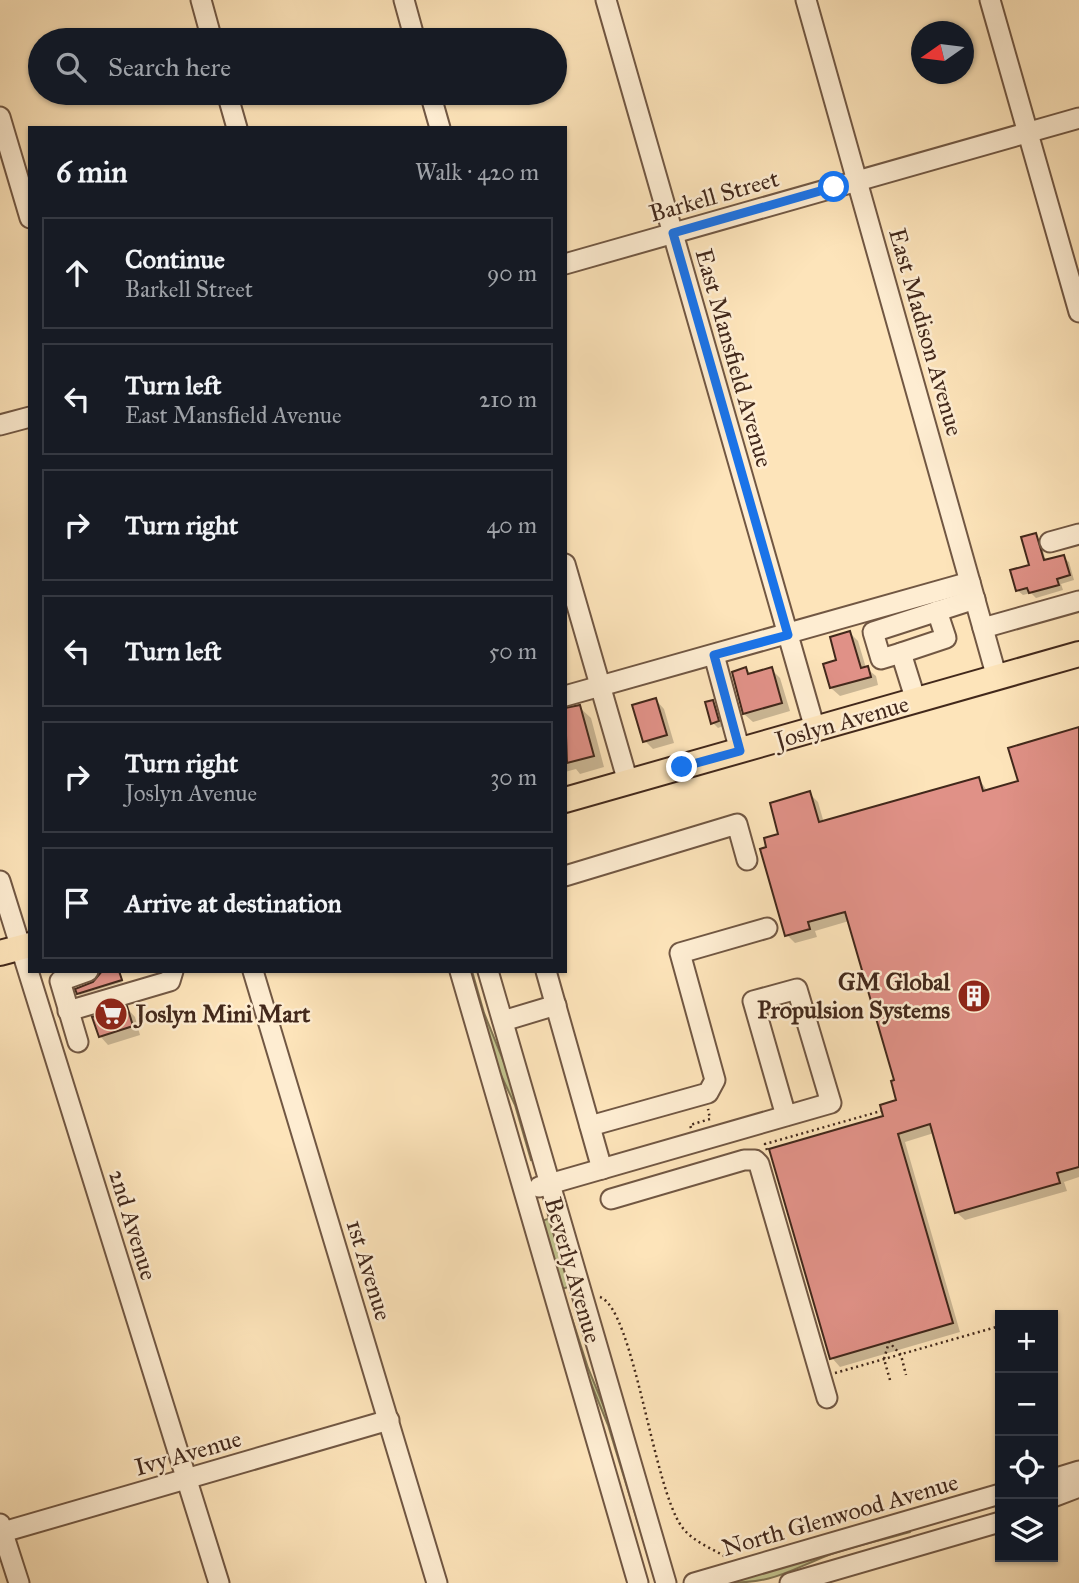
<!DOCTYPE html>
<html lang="en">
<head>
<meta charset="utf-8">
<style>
  :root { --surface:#171b24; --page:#20242c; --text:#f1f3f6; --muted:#9ea1a6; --line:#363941 }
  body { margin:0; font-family:"IM FELL Great Primer",serif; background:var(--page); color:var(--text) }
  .controls { position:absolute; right:21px; bottom:21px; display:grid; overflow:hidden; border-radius:0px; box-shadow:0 2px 5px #0004 }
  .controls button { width:63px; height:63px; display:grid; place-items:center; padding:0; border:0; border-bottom:2px solid var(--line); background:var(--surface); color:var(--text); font:35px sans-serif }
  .compass { position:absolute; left:911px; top:21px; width:63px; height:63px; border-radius:50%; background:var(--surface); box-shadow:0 2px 5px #0004; rotate:256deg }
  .stop { position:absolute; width:21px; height:21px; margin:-16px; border:5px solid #1a73e8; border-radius:50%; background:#fff }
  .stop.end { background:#1a73e8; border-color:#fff; box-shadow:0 2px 7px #0008 }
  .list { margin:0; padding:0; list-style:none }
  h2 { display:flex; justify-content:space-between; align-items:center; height:91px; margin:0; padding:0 28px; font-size:30px }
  h2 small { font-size:23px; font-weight:400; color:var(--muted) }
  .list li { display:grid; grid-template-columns:46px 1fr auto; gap:21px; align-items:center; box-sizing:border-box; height:112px; margin:0 14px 14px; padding:0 14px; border:2px solid var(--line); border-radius:0px }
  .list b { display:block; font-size:26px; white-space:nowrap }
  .list p { margin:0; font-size:23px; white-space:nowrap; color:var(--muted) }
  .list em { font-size:23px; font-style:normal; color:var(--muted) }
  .icon { flex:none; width:38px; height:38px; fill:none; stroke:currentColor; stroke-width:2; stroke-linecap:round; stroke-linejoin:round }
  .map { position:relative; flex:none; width:1079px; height:1583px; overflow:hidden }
  .search { position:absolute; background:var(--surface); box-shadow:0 2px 5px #0004; left:28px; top:28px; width:539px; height:77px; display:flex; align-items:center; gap:18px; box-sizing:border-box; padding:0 24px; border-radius:38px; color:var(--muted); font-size:26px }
  .panel { position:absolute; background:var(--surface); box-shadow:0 2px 5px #0004; left:28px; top:126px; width:539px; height:847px; border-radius:0px }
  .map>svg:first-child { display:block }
  .green { fill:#c2c38d; stroke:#827654; stroke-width:2 }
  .shadow { fill:#0003 }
  .building { fill:#e09187; stroke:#42281b; stroke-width:2 }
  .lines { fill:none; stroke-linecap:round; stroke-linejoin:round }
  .minor-casing { stroke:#715743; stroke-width:23 }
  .major-casing { stroke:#42281b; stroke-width:28 }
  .path { stroke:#42281b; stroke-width:2.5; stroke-dasharray:2 3.5; stroke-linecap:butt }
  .minor { stroke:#feedd2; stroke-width:19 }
  .major { stroke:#fde4ba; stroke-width:24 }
  .route { stroke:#1a73e8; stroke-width:9 }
  .labels { text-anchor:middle; stroke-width:5; stroke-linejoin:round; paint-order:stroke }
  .street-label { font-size:24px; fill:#42281b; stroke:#feedd2 }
  .poi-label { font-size:24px; font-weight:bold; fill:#42281b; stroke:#feedd2; text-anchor:end }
</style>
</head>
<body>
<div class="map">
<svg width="1079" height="1583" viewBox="0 0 1079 1583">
  <rect width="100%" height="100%" fill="#fde4ba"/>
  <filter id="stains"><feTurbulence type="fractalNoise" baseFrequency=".00286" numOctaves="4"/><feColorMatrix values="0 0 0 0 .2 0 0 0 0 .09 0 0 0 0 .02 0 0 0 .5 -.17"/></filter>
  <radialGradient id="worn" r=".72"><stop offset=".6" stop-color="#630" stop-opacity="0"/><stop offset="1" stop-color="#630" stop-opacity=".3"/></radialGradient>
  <g class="green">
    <path d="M468 971H472L484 1013 508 1072 534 1159 531 1160 515 1105 494 1060Z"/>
    <path d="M550 1218 571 1286 562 1289 542 1221Z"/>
    <path d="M569 1309 588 1368 611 1424 652 1569 608 1425 583 1364Z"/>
    <path d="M911 1529 910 1532C883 1540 853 1546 826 1556 782 1574 773 1583 722 1583Z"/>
  </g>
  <g class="shadow">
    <path d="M1035 535 1040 541 1046 561 1063 557 1069 562 1074 580 1061 584 1063 590 1036 598 1031 593 1023 595 1017 590 1031 566Z"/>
    <path d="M850 633 858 641 866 668 876 676 878 685 840 696 831 688Z"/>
    <path d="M746 669 752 675 771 669 780 678 790 711 753 722 744 714Z"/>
    <path d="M656 700 664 709 674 743 653 749 645 741Z"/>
    <path d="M713 702 718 707 723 726 718 728 713 723Z"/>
    <path d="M579 707 591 718 604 767 580 774 576 769 565 772V709Z"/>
    <path d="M1079 729V1177L1064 1182 1067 1191 965 1220 956 1212 934 1133 905 1142 960 1332 840 1367 832 1358 885 1117 899 1101 896 1081 849 921 815 931 817 937 795 943 787 935 781 835 809 793 818 802 824 823 979 779 988 792 1020 783Z"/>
    <path d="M108 971H120L123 982 80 995 78 993Z"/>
    <path d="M127 1008 135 1017 140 1035 108 1045 100 1036Z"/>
  </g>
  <g class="building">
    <path d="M1036 533 1044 560 1064 555 1070 575 1057 579 1059 585 1029 593 1027 588 1016 591 1010 570 1029 565 1021 537Z"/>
    <path d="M850 631 861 668 868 666 871 677 830 688 823 664 836 660 830 637Z"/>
    <path d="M746 667 748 674 772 667 782 703 743 714 732 672Z"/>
    <path d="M656 698 667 735 643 742 632 705Z"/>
    <path d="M713 700 719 721 711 724 705 702Z"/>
    <path d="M580 705 594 756 567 763 565 708Z"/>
    <path d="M1079 727V1167L1057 1173 1060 1183 955 1213 930 1124 898 1134 953 1323 830 1359 769 1149 883 1116 880 1105 896 1100 891 1081 894 1080 845 912 808 922 810 929 785 936 760 849 766 847 764 838 778 834 770 803 810 791 819 822 979 777 983 791 1018 781 1008 748Z"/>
    <path d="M102 971H119L122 980 77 994 75 989 93 982Z"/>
    <path d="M127 1006 133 1026 99 1037 92 1017Z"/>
  </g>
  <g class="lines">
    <defs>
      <g id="minor">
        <path d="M201 0 212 40"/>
        <path d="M404 0 415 40"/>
        <path d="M606 0 815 729"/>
        <path d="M806 0 997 678"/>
        <path d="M990 0 1079 312"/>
        <path d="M227 93 237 128"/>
        <path d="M430 93 440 128"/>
        <path d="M0 117 30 218"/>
        <path d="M565 264 1079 118"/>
        <path d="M0 425 30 417"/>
        <path d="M1050 542 1079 534"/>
        <path d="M565 564 628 782"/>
        <path d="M983 628 1079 601"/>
        <path d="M901 653 946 638 937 611"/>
        <path d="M714 655 740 751"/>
        <path d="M565 696 970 582"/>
        <path d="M916 701 901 653 881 659 873 632 975 599"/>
        <path d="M565 876 737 824 747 860"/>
        <path d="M0 881 219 1583"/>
        <path d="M253 971 437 1583"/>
        <path d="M460 971 638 1583"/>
        <path d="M488 971 666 1583"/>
        <path d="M546 971 602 1169"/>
        <path d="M68 1011 170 981 173 971"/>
        <path d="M503 1021 556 1005"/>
        <path d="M78 1042 60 981 88 971"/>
        <path d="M590 1126 708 1093 715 1080 680 953 767 928"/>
        <path d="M539 1187 831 1103 797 989 753 1001 786 1116"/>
        <path d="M611 1199 744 1160H755L759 1164 827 1398"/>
        <path d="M1053 1479 1079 1471"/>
        <path d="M1053 1497 1079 1487"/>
        <path d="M0 1524 19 1583"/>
        <path d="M0 1533 389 1420"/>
        <path d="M694 1583 1000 1494"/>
        <path d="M790 1583 1000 1522"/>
      </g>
      <g id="major">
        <path d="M565 800 1079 654"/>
        <path d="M0 953 30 945"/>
      </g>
    </defs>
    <use href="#minor" class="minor-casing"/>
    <use href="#major" class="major-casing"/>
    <g class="path">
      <path d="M691 1128 690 1125 710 1119 708 1109"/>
      <path d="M767 1150 765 1144 881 1111"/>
      <path d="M600 1297C634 1309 653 1488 682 1527 692 1541 711 1548 726 1557"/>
      <path d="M1039 1315 1054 1311"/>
      <path d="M835 1373 1000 1326"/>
      <path d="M890 1380 884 1359 889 1342 901 1355 906 1375"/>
    </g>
    <use href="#minor" class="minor"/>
    <use href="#major" class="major"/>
  </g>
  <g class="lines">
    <path class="route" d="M682 767 740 751 714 655 788 635 673 233 834 187"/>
  </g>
  <defs>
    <symbol id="building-disc" viewBox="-11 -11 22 22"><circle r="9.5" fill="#8f2418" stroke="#feedd2"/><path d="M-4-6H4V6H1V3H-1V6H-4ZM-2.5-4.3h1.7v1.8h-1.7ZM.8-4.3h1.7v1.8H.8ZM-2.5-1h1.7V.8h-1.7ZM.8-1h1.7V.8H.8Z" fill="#fff"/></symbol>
    <symbol id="supermarket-disc" viewBox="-11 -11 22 22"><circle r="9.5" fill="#8f2418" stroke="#feedd2"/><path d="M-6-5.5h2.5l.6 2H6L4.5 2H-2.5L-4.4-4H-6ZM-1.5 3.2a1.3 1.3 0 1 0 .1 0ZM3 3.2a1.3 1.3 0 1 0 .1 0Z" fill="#fff"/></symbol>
  </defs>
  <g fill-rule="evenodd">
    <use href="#building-disc" x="955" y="977" width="38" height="38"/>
    <use href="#supermarket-disc" x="92" y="995" width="38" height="38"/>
  </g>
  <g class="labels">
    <g class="street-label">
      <text transform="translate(714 196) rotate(-16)" y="8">Barkell Street</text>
      <text transform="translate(926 332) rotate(74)" y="8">East Madison Avenue</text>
      <text transform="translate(734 358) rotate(74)" y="8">East Mansfield Avenue</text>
      <text transform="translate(842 722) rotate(-16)" y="8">Joslyn Avenue</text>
      <text transform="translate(133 1225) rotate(73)" y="8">2nd Avenue</text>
      <text transform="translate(369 1270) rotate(73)" y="8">1st Avenue</text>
      <text transform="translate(573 1270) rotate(74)" y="8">Beverly Avenue</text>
      <text transform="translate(188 1453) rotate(-16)" y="8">Ivy Avenue</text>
      <text transform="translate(840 1515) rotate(-16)" y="8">North Glenwood Avenue</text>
    </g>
    <g class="poi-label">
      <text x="950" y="990">GM Global<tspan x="950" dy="28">Propulsion Systems</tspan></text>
      <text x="136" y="1022" text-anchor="start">Joslyn Mini Mart</text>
    </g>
  </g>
  <rect width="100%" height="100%" filter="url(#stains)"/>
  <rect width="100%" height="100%" fill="url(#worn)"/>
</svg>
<div class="controls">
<button>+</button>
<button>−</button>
<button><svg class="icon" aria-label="locate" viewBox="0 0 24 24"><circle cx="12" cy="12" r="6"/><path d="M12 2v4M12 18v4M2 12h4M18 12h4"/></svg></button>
<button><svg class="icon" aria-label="layers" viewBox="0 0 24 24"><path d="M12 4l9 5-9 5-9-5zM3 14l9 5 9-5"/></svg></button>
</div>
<svg class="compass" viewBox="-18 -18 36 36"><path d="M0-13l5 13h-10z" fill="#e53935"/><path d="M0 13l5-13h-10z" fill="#9ea1a6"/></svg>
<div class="stop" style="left:834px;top:187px"></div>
<div class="stop end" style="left:682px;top:767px"></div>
<div class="search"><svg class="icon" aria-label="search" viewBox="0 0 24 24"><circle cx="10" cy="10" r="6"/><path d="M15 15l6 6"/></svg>Search here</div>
<section class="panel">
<h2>6 min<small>Walk · 420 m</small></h2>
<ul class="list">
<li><svg class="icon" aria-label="ahead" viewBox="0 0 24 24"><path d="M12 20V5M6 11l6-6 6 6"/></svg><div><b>Continue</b><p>Barkell Street</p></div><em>90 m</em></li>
<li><svg class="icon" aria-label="left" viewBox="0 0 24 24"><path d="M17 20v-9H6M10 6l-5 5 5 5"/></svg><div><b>Turn left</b><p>East Mansfield Avenue</p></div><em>210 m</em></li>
<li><svg class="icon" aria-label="right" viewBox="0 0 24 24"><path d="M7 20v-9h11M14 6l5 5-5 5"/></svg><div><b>Turn right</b></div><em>40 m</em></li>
<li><svg class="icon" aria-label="left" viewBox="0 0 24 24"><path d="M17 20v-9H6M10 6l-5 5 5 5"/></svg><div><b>Turn left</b></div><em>50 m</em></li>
<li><svg class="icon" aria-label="right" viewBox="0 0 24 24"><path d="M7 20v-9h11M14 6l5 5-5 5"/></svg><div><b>Turn right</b><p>Joslyn Avenue</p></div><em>30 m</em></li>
<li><svg class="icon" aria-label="arrive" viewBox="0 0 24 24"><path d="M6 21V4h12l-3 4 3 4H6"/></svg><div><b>Arrive at destination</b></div></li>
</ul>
</section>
</div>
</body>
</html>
